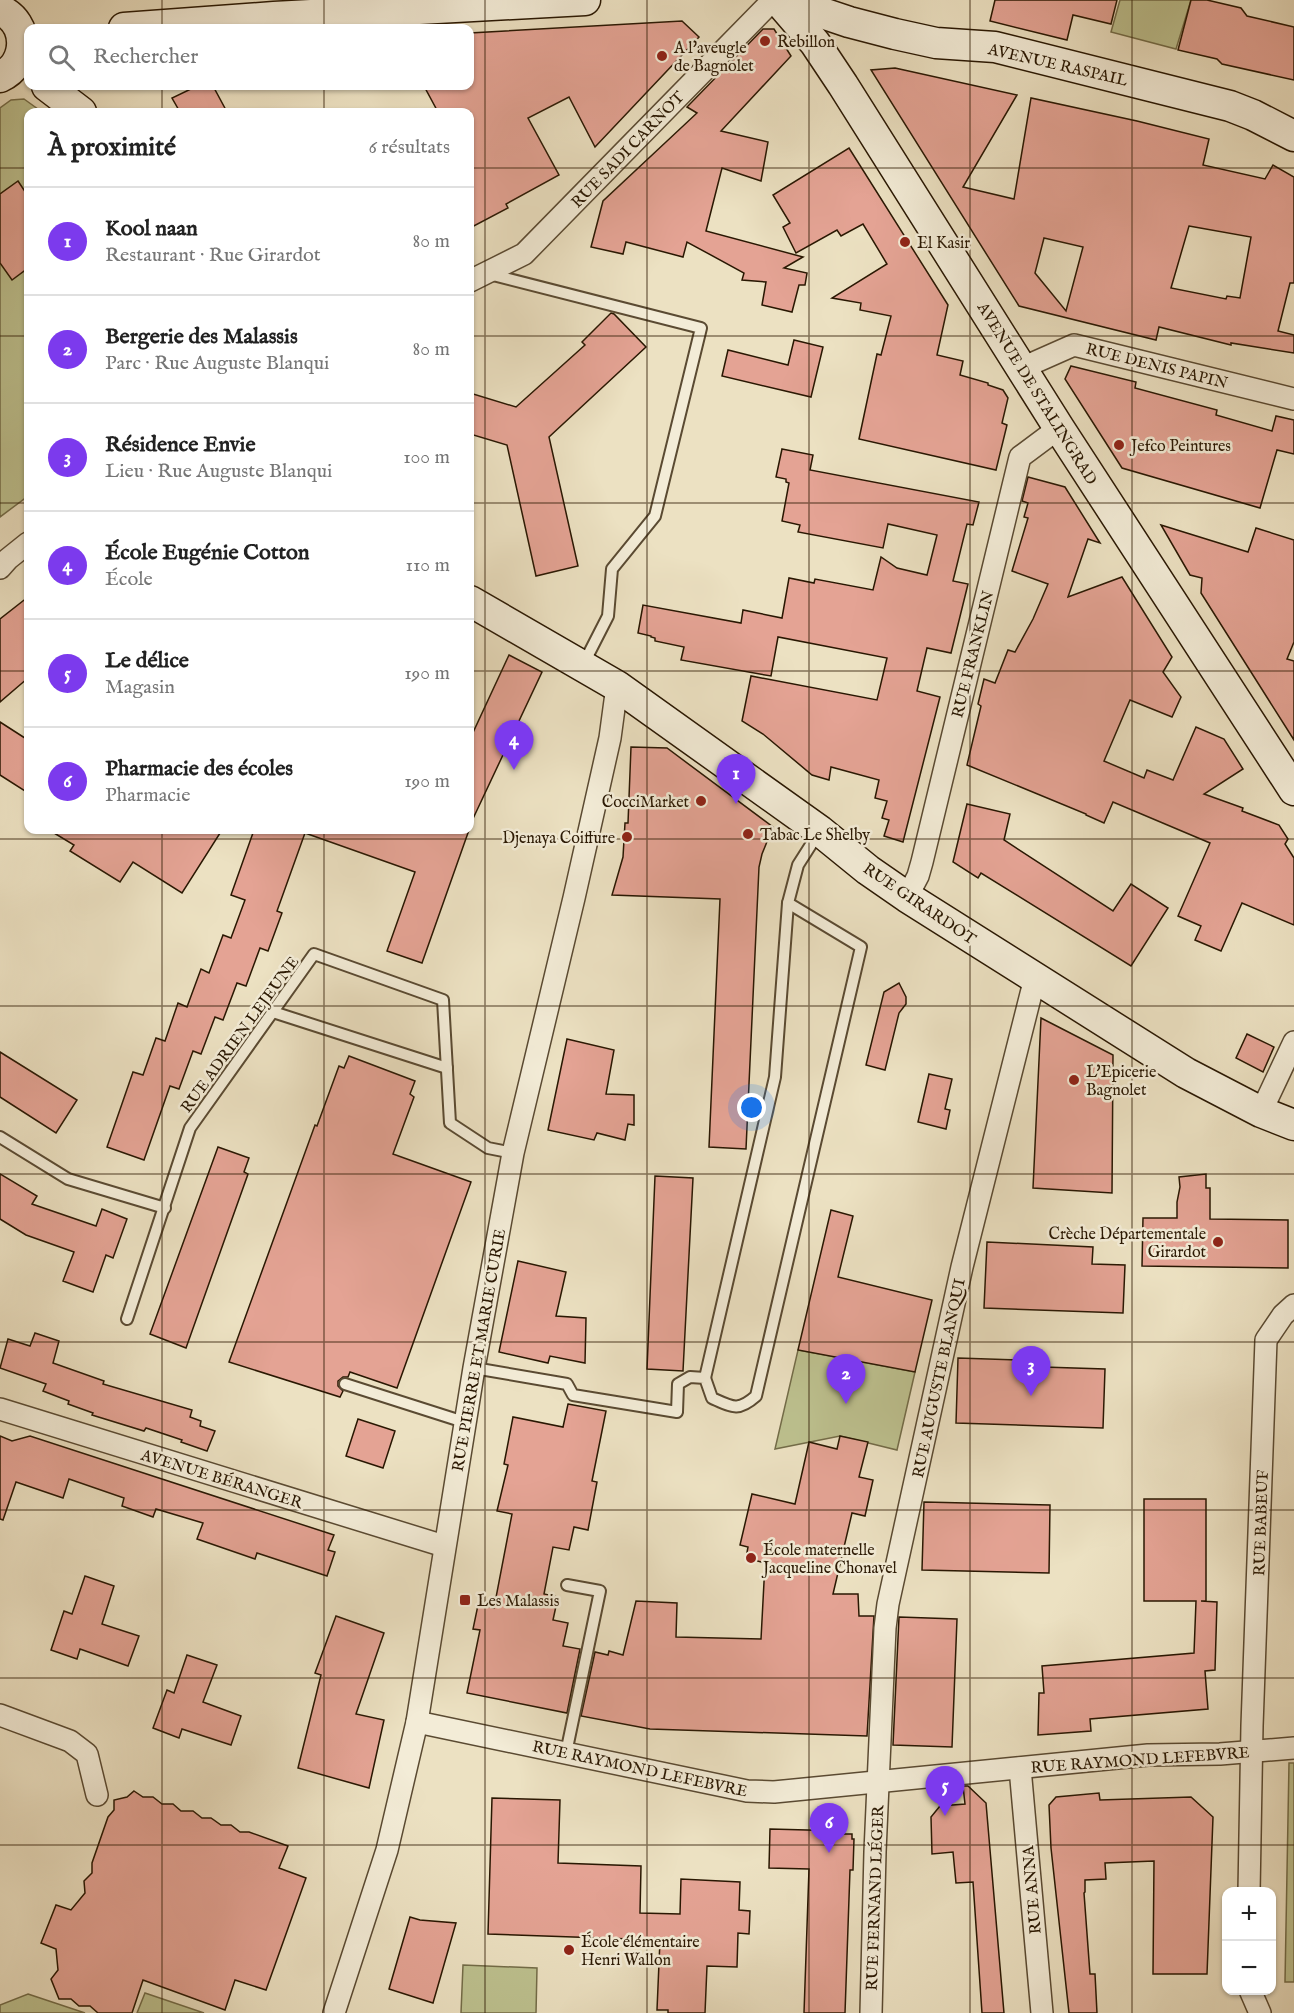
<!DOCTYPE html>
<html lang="fr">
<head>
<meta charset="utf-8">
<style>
  :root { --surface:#fff; --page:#f2f2f2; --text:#222; --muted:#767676; --line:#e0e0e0; --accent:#7c3aed }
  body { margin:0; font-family:"IM FELL English",serif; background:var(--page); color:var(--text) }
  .controls { position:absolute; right:18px; bottom:18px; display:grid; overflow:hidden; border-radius:12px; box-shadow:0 2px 4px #0004 }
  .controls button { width:54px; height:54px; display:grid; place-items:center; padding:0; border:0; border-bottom:2px solid var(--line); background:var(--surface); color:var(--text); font:30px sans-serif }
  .you { position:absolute; left:752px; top:1108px; width:21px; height:21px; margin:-15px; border:4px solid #fff; border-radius:50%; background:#1a73e8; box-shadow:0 0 0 9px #1a73e833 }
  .badge { display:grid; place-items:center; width:39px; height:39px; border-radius:50%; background:var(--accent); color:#fff; font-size:20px; font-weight:700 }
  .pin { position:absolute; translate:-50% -50px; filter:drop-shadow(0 2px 3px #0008) }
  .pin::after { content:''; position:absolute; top:32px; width:21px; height:18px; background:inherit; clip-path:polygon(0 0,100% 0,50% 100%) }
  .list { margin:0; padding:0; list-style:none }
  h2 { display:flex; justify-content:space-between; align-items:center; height:78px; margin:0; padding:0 24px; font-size:26px }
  h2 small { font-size:20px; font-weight:400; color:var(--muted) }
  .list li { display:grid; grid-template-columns:39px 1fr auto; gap:18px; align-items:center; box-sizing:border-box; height:108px; padding:0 24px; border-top:2px solid var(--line) }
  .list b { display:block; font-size:22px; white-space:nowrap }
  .list p { margin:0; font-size:20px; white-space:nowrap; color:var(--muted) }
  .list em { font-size:20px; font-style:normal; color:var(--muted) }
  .icon { flex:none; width:33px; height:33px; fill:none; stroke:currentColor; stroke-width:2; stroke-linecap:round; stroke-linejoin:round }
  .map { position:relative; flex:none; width:1294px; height:2013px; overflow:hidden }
  .search { position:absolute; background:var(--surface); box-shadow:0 2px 4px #0004; left:24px; top:24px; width:450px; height:66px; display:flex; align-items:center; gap:15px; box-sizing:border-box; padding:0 21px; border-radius:12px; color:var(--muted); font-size:22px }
  .panel { position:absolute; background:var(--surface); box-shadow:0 2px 4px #0004; left:24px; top:108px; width:450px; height:726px; border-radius:12px }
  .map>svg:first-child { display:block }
  .green { fill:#bdc18f; stroke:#736c48; stroke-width:1.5 }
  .building { fill:#e4a394; stroke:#291702; stroke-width:1.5; fill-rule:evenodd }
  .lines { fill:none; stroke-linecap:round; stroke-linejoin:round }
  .lane-casing { stroke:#5a4a32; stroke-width:14 }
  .street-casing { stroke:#5a4a32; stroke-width:24 }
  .secondary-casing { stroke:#291702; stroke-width:33 }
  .lane { stroke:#f3ecd7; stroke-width:10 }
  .street { stroke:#f3ecd7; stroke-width:21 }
  .secondary { stroke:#f3ecd7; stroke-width:30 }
  .grid { fill:none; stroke:#291702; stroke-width:1.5; stroke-opacity:0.55 }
  .poi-dot { fill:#8f2418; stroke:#f3ecd7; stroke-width:2 }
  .labels { text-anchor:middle; stroke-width:5; stroke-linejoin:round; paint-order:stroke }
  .poi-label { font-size:16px; fill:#291702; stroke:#f3ecd7; text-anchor:start }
  .street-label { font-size:16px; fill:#291702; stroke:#f3ecd7 }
</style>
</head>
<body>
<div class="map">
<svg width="1294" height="2013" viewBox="0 0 1294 2013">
  <rect width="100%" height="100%" fill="#ece1c2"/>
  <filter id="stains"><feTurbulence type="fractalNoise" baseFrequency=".00333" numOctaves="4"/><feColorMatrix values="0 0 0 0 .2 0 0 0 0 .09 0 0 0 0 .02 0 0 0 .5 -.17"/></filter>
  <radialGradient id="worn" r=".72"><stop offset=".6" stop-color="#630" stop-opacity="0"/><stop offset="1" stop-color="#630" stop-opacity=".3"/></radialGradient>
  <g class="green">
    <path d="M1120 0H1191L1176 49 1111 32Z"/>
    <path d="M24 99 42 112H28V496L0 517V108L11 100Z"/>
    <path d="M798 1350 915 1372 897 1450 840 1436 775 1449Z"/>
    <path d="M1289 1763H1294V1982H1285Z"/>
    <path d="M463 1965 537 1968 536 2013H461Z"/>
    <path d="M145 1993 204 2013H137Z"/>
    <path d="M28 1994 85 2013H0V2005Z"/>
  </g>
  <g class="building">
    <path d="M995 0H1117L1111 24 1073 15 1067 40 990 21Z"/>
    <path d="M1191 0H1207L1241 8 1247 16 1294 27V80L1222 64 1217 59 1178 50Z"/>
    <path d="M682 21 699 37 595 147 569 97 528 118 559 175 506 204 508 208 470 228V112H438L424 86H470V33Z"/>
    <path d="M763 29H774L791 56 721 131 768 142 761 181 722 168 706 231 803 257 784 268 807 273 805 285H799L792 312 762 305 766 282 742 280 744 273 687 242 683 257 626 242 623 254 591 247 603 201 697 113 687 107Z"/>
    <path d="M895 68 1017 95 963 187 1014 199 1031 98 1137 121 1209 139 1203 165 1265 179 1273 165 1294 177V283H1290L1278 331 1294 335V353L1231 343V345L1159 327 1156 340 1019 306 871 70ZM1189 226 1251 237 1240 298 1227 296 1226 299 1171 288ZM1044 238 1083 247 1066 311 1035 273Z"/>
    <path d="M197 86H213L227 112H180L172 98Z"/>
    <path d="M849 148 948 305 937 355 963 361 960 375 988 383V385L1003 390 1008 398 1002 423 1007 425 996 470 859 439 877 354 881 355 891 316 860 310 861 303 832 298 887 264 863 224 841 236 837 230 796 253 783 227 790 223 773 195Z"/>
    <path d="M18 181 28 196V268L12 280 0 263V194Z"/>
    <path d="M611 313 614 314 646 347 549 437 578 566 536 576 507 445 470 434V393L516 407 585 345 582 342Z"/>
    <path d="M794 340 823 347 811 397 722 376 728 350 788 365Z"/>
    <path d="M1071 366 1136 382 1135 388 1217 410 1216 415 1272 431 1276 416 1294 420V454L1277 450 1260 508 1122 468 1065 379Z"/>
    <path d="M782 449 813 455 810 470 979 502 973 525 967 524 953 581 968 584 951 653 927 648 917 691 940 697 903 842 884 836 889 820 882 818 887 801 875 798 879 780 831 767 829 780 812 775 763 734 742 721 751 676 877 700 887 658 778 637 771 676 681 660 684 647 655 641V638L651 637V636L638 633 643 605 741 623 743 610 782 618 789 578 814 583 815 579 873 590 881 557 897 568 927 575 937 535 888 524 883 548 798 532 800 525 782 521 789 483 786 482V479L776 477Z"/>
    <path d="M1028 477 1065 487 1100 543 1088 539 1068 597 1122 577 1172 657 1163 672 1181 697 1172 717 1130 700 1104 761 1144 778 1147 770 1173 780 1196 727 1224 739 1243 769 1204 794 1243 808 1242 811 1279 825 1288 839 1285 844 1294 858V925L1242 903 1221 951 1195 940 1201 926 1178 916 1210 843 1113 802 1104 823 1086 815V814L967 765 981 706 978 704 984 679 995 683 1008 650 1015 652 1033 619 1048 584 1012 571 1028 518 1024 517 1028 503 1022 501Z"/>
    <path d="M1161 525 1248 552 1256 528 1294 540V642L1287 659 1294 661V740L1201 593 1202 578 1190 575Z"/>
    <path d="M28 597V678L0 702V619Z"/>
    <path d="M509 655 542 672 470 825V739Z"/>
    <path d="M0 722 28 740V793L0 775Z"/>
    <path d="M631 747 667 748 773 827 762 854 759 867 746 1149 709 1147 720 899 612 895 623 857 625 823H628Z"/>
    <path d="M967 804 1010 814 1004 840 1113 911 1131 884 1168 908 1131 966 981 873 978 878 953 862Z"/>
    <path d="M49 830H222L182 893 133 862 120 882 70 851 74 845Z"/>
    <path d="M254 830H469L422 963 387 951 415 872 305 833 277 911 282 913 268 951 260 948 246 986 237 983 223 1020 215 1017 201 1054 193 1051 179 1089 170 1086 144 1160 107 1147 133 1072 143 1075 156 1038 165 1041 178 1003 187 1007 201 969 209 973 223 935 231 938 245 900 231 895Z"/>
    <path d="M899 983 906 997V1004L899 1013 885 1070 866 1065 884 992Z"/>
    <path d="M1041 1018 1113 1055 1112 1193 1033 1188Z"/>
    <path d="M1247 1034 1274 1047 1263 1072 1236 1058Z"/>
    <path d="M567 1039 614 1050 606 1094 634 1095V1125L628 1124 625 1140 597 1133 594 1140 548 1130Z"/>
    <path d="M0 1052 77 1100 56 1133 0 1097Z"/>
    <path d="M349 1056 415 1081 410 1094 414 1097 393 1154 471 1182 397 1388 350 1372 348 1377H343L338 1381V1386L343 1391 340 1397 229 1362 315 1125 317 1126 339 1066 344 1068Z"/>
    <path d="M929 1074 952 1079 945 1109 950 1110 946 1129 918 1122Z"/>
    <path d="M218 1147 249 1158 244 1172 248 1174 186 1348 150 1334Z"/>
    <path d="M0 1174 37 1196 32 1204 96 1226 102 1209 127 1219 113 1258 106 1255 93 1292 63 1281 74 1252 26 1235 0 1219Z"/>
    <path d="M1206 1174V1188H1210V1219L1288 1220V1268L1142 1266 1143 1218H1177V1202L1180 1187 1179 1177Z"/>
    <path d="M655 1176 693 1178 683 1371 647 1369Z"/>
    <path d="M831 1210 853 1216 838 1277 932 1300 915 1372 798 1350Z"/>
    <path d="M987 1242 1093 1247 1092 1264 1125 1265 1123 1313 984 1308Z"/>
    <path d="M518 1261 566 1272 556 1316 586 1318 585 1363 550 1356 548 1363 499 1352Z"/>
    <path d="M35 1333 59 1341 53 1363 104 1381 103 1384 192 1410 190 1417 201 1421 200 1426 215 1431 207 1451 181 1442 182 1440 146 1428 144 1431 92 1415 93 1413 68 1404 69 1401 43 1391 46 1384 0 1368 8 1339 30 1346Z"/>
    <path d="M958 1358 1043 1361V1367L1105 1369 1103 1428 956 1423Z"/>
    <path d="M568 1404 606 1411 592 1481 597 1482 588 1530 574 1527 569 1550 553 1547 544 1594 558 1597 553 1620 568 1623 563 1646 580 1649 567 1713 467 1693 480 1630 473 1629 478 1605 494 1608 512 1514 497 1511 508 1465 504 1464 513 1417 563 1427Z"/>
    <path d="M358 1419 395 1431 383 1468 346 1456Z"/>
    <path d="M0 1436 12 1441 30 1436 334 1535 328 1550 335 1552 327 1576 257 1553 255 1559 197 1539 203 1523 156 1509 153 1517 122 1506 124 1498 69 1479 63 1498 16 1482 3 1520 0 1519Z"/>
    <path d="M840 1436 868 1442 859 1477 873 1480 865 1516 852 1513 833 1594H858L859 1616H874L867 1736 650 1729 581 1716 595 1652 608 1655 609 1651 623 1655 636 1601 677 1603 676 1637 761 1639 765 1563 746 1558 748 1547 740 1545 752 1494 795 1504 809 1442 837 1449Z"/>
    <path d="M1144 1499H1206V1601H1201L1217 1602 1215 1670 1205 1671 1208 1709 1090 1719 1091 1731 1038 1735 1039 1693H1044L1042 1666 1194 1653 1196 1601H1144Z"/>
    <path d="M924 1502 1050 1505 1049 1573 922 1570Z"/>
    <path d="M85 1576 114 1586 102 1624 139 1636 128 1666 80 1649 77 1659 51 1650 64 1611 72 1614Z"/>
    <path d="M336 1616 384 1633 356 1714 384 1720 369 1788 298 1768 321 1675 315 1673Z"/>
    <path d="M899 1617 957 1619 952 1747 893 1745Z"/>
    <path d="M187 1655 217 1665 203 1702 241 1716 231 1745 182 1729 179 1738 153 1728 167 1690 174 1693Z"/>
    <path d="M963 1786H968L986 1803 1004 2013H982L973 1882 956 1883 953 1852 932 1854 931 1817 940 1806 965 1804Z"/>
    <path d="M134 1791 143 1797H153L162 1804H173L181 1811H193L202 1818H211L221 1825H231L240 1832H249L288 1846 279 1868 306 1878 266 1990 235 1980 225 2010 143 1980 132 2013H98L90 2006H79L71 1999H59L51 1979 58 1970 56 1949 41 1943 56 1905 71 1910 85 1893 84 1881 92 1873V1863L108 1817 114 1810V1800L127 1797Z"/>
    <path d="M1099 1793 1100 1800 1191 1797 1213 1817 1207 1974H1153L1154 1861 1105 1863 1106 1879 1085 1880V1892L1084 1893 1090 1974H1095L1097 2013H1069L1051 1848 1049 1805 1056 1797Z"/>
    <path d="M492 1798 560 1800 558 1863 641 1866 640 1913 680 1914 681 1879 740 1882 739 1910 750 1911 749 1934 738 1933 737 1967 707 1966 705 2013H668V2010H657L660 1940 488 1934Z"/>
    <path d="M770 1829 844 1831V1834H852V1839H854L853 1870H850L845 2013H804L809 1869 769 1868Z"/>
    <path d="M410 1917 420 1920 456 1923 433 2003 389 1989Z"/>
  </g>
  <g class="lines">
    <defs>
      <g id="lane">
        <path d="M489 274 701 328 655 516 612 569 608 616 584 663"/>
        <path d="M273 1012 447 1068"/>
        <path d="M0 1137 68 1179 165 1208"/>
        <path d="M127 1319 190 1128 314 954 443 1000 450 1123 488 1148 513 1153"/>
        <path d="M474 1368 567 1384 573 1395 677 1412 678 1384 690 1377 705 1378 712 1398C732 1407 738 1412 756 1396L861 947 788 903 798 865 819 832"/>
        <path d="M705 1378 775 1077 788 903"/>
        <path d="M345 1384 464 1422"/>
        <path d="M566 1753 600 1591 567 1585"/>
      </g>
      <g id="street">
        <path d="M470 281 524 254 773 0"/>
        <path d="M1022 368 1074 345 1294 399"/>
        <path d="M0 568 8 559 28 543"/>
        <path d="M907 897 918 876 922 862 1020 457 1059 428"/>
        <path d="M1261 1112 1294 1042"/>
        <path d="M0 1409 444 1546"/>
        <path d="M0 1715 70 1741 87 1754 97 1795"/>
        <path d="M417 1722 747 1791 774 1792 1148 1755 1220 1754 1294 1748"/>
        <path d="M1020 1768 1042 2013"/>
        <path d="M1249 1892 1252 1726 1266 1340 1283 1315 1294 1305"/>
        <path d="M1250 1990 1260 2013"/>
        <path d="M334 2013 387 1850 417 1722 474 1368 513 1153 574 898 610 738 617 686"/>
        <path d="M871 2013 875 1852 885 1628 888 1604 962 1267 1035 978"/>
      </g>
      <g id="secondary">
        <path d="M778 0 815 43 843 85 1059 428 1294 790"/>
        <path d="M784 0 849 22 895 34 936 43 995 47 1230 106 1253 115 1294 136"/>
        <path d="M0 10C30 23 29 64 0 77"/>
        <path d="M124 28 274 17 585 0"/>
        <path d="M47 86 81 112"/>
        <path d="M470 601 617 686 820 831 868 870 907 897 1186 1073 1261 1112 1294 1125"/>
      </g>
    </defs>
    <use href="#lane" class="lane-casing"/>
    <use href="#street" class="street-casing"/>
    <use href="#secondary" class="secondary-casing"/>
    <use href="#lane" class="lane"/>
    <use href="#street" class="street"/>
    <use href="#secondary" class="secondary"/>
  </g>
  <path class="grid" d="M162 0V28M324 0V28M485 0V2013M647 0V2013M809 0V2013M970 0V2013M1132 0V2013M162 86V112M324 86V112M0 168H28M470 168H1294M0 336H28M470 336H1294M0 503H28M470 503H1294M0 671H28M470 671H1294M162 830V2013M324 830V2013M0 839H1294M0 1006H1294M0 1174H1294M0 1342H1294M0 1510H1294M0 1678H1294M0 1845H1294"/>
  <g class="poi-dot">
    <circle cx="765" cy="41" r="6"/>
    <circle cx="662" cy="56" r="6"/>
    <circle cx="905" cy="242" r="6"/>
    <circle cx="1119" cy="445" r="6"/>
    <circle cx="701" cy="801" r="6"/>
    <circle cx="748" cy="834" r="6"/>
    <circle cx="627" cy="837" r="6"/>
    <circle cx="1074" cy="1080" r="6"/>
    <circle cx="1218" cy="1242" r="6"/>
    <circle cx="751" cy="1558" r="6"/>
    <rect x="459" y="1594" width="12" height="12" rx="3"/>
    <circle cx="569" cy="1950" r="6"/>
  </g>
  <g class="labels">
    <g class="poi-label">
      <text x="777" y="47">Rebillon</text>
      <text x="674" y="53">A l'aveugle<tspan x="674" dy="18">de Bagnolet</tspan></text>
      <text x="917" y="248">El Kasir</text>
      <text x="1131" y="451">Jefco Peintures</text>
      <text x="689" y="807" text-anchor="end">CocciMarket</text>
      <text x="760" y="840">Tabac Le Shelby</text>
      <text x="615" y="843" text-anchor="end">Djenaya Coiffure</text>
      <text x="1086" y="1077">L'Epicerie<tspan x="1086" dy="18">Bagnolet</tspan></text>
      <text x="1206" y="1239" text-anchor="end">Crèche Départementale<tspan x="1206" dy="18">Girardot</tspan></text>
      <text x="763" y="1555">École maternelle<tspan x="763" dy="18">Jacqueline Chonavel</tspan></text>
      <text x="477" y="1606">Les Malassis</text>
      <text x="581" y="1947">École élémentaire<tspan x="581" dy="18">Henri Wallon</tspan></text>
    </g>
    <g class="street-label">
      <text transform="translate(1058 64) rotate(13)" y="6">AVENUE RASPAIL</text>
      <text transform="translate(627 149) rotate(-46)" y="6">RUE SADI CARNOT</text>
      <text transform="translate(1157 365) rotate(14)" y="6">RUE DENIS PAPIN</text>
      <text transform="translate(1038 393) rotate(58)" y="6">AVENUE DE STALINGRAD</text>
      <text transform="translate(972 654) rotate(-76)" y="6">RUE FRANKLIN</text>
      <text transform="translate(920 903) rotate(34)" y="6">RUE GIRARDOT</text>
      <text transform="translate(239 1034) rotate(-54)" y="6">RUE ADRIEN LEJEUNE</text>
      <text transform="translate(478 1350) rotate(-80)" y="6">RUE PIERRE ET MARIE CURIE</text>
      <text transform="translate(938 1378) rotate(-78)" y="6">RUE AUGUSTE BLANQUI</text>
      <text transform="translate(222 1478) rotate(17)" y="6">AVENUE BÉRANGER</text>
      <text transform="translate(1260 1523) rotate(-88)" y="6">RUE BABEUF</text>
      <text transform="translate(1140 1759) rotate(-4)" y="6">RUE RAYMOND LEFEBVRE</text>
      <text transform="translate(640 1768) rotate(12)" y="6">RUE RAYMOND LEFEBVRE</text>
      <text transform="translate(1031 1890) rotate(-95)" y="6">RUE ANNA</text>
      <text transform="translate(874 1898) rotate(-88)" y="6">RUE FERNAND LÉGER</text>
    </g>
  </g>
  <rect width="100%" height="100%" filter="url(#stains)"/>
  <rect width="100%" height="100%" fill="url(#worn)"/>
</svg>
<div class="controls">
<button>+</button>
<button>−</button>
</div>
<div class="you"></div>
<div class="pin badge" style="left:736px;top:804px">1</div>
<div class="pin badge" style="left:846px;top:1404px">2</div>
<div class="pin badge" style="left:1031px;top:1396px">3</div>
<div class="pin badge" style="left:514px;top:770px">4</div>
<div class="pin badge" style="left:945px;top:1816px">5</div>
<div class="pin badge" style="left:829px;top:1853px">6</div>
<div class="search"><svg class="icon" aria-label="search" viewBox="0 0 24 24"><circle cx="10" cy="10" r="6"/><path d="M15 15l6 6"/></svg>Rechercher</div>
<section class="panel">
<h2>À proximité<small>6 résultats</small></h2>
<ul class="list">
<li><span class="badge">1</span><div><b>Kool naan</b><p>Restaurant · Rue Girardot</p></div><em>80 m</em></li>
<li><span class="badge">2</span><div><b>Bergerie des Malassis</b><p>Parc · Rue Auguste Blanqui</p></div><em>80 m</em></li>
<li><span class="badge">3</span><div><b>Résidence Envie</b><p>Lieu · Rue Auguste Blanqui</p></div><em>100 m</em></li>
<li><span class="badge">4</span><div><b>École Eugénie Cotton</b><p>École</p></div><em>110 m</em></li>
<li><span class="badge">5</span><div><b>Le délice</b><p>Magasin</p></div><em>190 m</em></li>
<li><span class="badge">6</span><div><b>Pharmacie des écoles</b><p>Pharmacie</p></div><em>190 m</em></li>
</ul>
</section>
</div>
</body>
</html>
